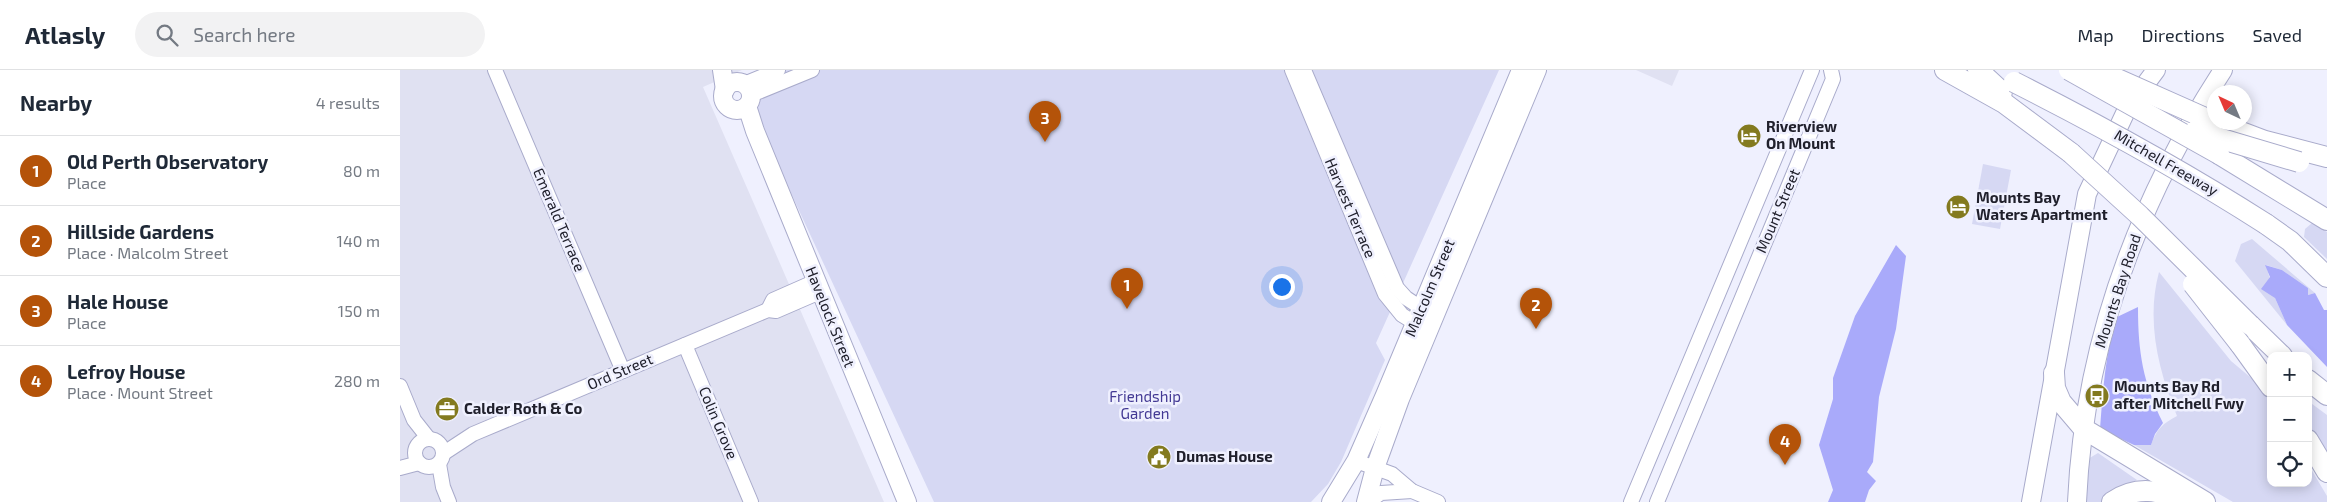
<!DOCTYPE html>
<html lang="en">
<head>
<meta charset="utf-8">
<style>
  :root { --surface:#fff; --page:#f2f2f3; --text:#1f2937; --muted:#747a83; --line:#e0e1e3; --accent:#b45309 }
  body { margin:0; font-family:"Exo 2",sans-serif; background:var(--page); color:var(--text) }
  .controls { position:absolute; right:15px; bottom:15px; display:grid; overflow:hidden; border-radius:10px; box-shadow:0 2px 12px #0003 }
  .controls button { width:45px; height:45px; display:grid; place-items:center; padding:0; border:0; border-bottom:1px solid var(--line); background:var(--surface); color:var(--text); font:25px sans-serif }
  .compass { position:absolute; left:1807px; top:15px; width:45px; height:45px; border-radius:50%; background:var(--surface); box-shadow:0 2px 12px #0003; rotate:316deg }
  .you { position:absolute; left:881px; top:216px; width:18px; height:18px; margin:-12px; border:4px solid #fff; border-radius:50%; background:#1a73e8; box-shadow:0 0 0 8px #1a73e833 }
  .badge { display:grid; place-items:center; width:32px; height:32px; border-radius:50%; background:var(--accent); color:#fff; font-size:16px; font-weight:700 }
  .pin { position:absolute; translate:-50% -41px; filter:drop-shadow(0 1px 2px #0008) }
  .pin::after { content:''; position:absolute; top:26px; width:18px; height:15px; background:inherit; clip-path:polygon(0 0,100% 0,50% 100%) }
  .list { margin:0; padding:0; list-style:none }
  h2 { display:flex; justify-content:space-between; align-items:center; height:65px; margin:0; padding:0 20px; font-size:21px }
  h2 small { font-size:16px; font-weight:400; color:var(--muted) }
  .list li { display:grid; grid-template-columns:32px 1fr auto; gap:15px; align-items:center; box-sizing:border-box; height:70px; padding:0 20px; border-top:1px solid var(--line) }
  .list b { display:block; font-size:19px; white-space:nowrap }
  .list p { margin:0; font-size:16px; white-space:nowrap; color:var(--muted) }
  .list em { font-size:16px; font-style:normal; color:var(--muted) }
  .icon { flex:none; width:28px; height:28px; fill:none; stroke:currentColor; stroke-width:2; stroke-linecap:round; stroke-linejoin:round }
  .map { position:relative; flex:none; width:1927px; height:432px; overflow:hidden }
  header { display:flex; align-items:center; gap:30px; box-sizing:border-box; height:70px; padding:0 25px; background:var(--surface); border-bottom:1px solid var(--line) }
  header strong { font-size:24px }
  nav { display:flex; gap:28px; margin-inline-start:auto; font-size:18px }
  .search { width:350px; height:45px; background:var(--page); display:flex; align-items:center; gap:12px; box-sizing:border-box; padding:0 18px; border-radius:28px; color:var(--muted); font-size:19px }
  main { display:flex }
  aside { flex:1; background:var(--surface) }
  .map>svg:first-child { display:block }
  .built { fill:#e0e1f2 }
  .green { fill:#d6d8f3 }
  .forest { fill:#a9aafa }
  .lines { fill:none; stroke-linecap:round; stroke-linejoin:round }
  .minor-casing { stroke:#a9abcb; stroke-width:16 }
  .major-casing { stroke:#a9abcb; stroke-width:20 }
  .highway-casing { stroke:#a9abcb; stroke-width:22 }
  .minor { stroke:#fff; stroke-width:14 }
  .major { stroke:#fff; stroke-width:18 }
  .highway { stroke:#fff; stroke-width:20 }
  .highway-bridge-casing { stroke:#a9abcb; stroke-width:22; stroke-linecap:butt }
  .highway-bridge { stroke:#fff; stroke-width:20 }
  .labels { text-anchor:middle; stroke-width:5; stroke-linejoin:round; paint-order:stroke }
  .poi-label { font-size:15px; font-weight:bold; fill:#20202c; stroke:#eff0fe; text-anchor:start }
  .street-label { font-size:15px; fill:#20202c; stroke:#eff0fe }
  .park-label { font-size:15px; fill:#433994; stroke:#eff0fe }
</style>
</head>
<body>
<header>
<strong>Atlasly</strong>
<div class="search"><svg class="icon" aria-label="search" viewBox="0 0 24 24"><circle cx="10" cy="10" r="6"/><path d="M15 15l6 6"/></svg>Search here</div>
<nav><a>Map</a><a>Directions</a><a>Saved</a></nav>
</header>
<main>
<aside>
<h2>Nearby<small>4 results</small></h2>
<ul class="list">
<li><span class="badge">1</span><div><b>Old Perth Observatory</b><p>Place</p></div><em>80 m</em></li>
<li><span class="badge">2</span><div><b>Hillside Gardens</b><p>Place · Malcolm Street</p></div><em>140 m</em></li>
<li><span class="badge">3</span><div><b>Hale House</b><p>Place</p></div><em>150 m</em></li>
<li><span class="badge">4</span><div><b>Lefroy House</b><p>Place · Mount Street</p></div><em>280 m</em></li>
</ul>
</aside>
<div class="map">
<svg width="1927" height="432" viewBox="0 0 1927 432">
  <rect width="100%" height="100%" fill="#eff0fe"/>
  <g class="built">
    <path d="M0 0H342L303 17 484 432H0Z"/>
    <path d="M1236 0H1279L1272 16Z"/>
  </g>
  <g class="green">
    <path d="M370 0H1099L976 273 985 290 941 392 928 414 911 432H534L340 13Z"/>
    <path d="M1583 94 1611 100 1600 159 1572 154Z"/>
    <path d="M1912 153 1927 162V189L1904 167 1905 159Z"/>
    <path d="M1852 169 1915 223 1908 225V218L1882 200 1866 195 1875 228 1887 255 1835 191 1841 174Z"/>
    <path d="M1759 202 1831 291 1856 312 1871 334V413H1908V394L1927 426V432H1833L1734 375H1751C1756 360 1763 353 1777 346 1758 300 1746 250 1759 202Z"/>
    <path d="M1908 331 1927 345V389L1908 359Z"/>
    <path d="M1698 383 1737 410 1716 420 1703 432H1683L1688 389Z"/>
  </g>
  <g class="forest">
    <path d="M1496 175 1506 186 1496 259 1479 327 1473 392 1467 402 1476 411 1469 420 1465 432H1428L1433 420 1419 375 1433 329V308L1455 246Z"/>
    <path d="M1865 195 1882 200 1908 218V225L1915 223 1924 240H1927V297L1887 255 1875 228 1861 219 1870 207Z"/>
    <path d="M1738 237C1738 283 1743 312 1763 353L1755 364 1751 375H1734L1700 359C1703 321 1705 283 1717 247Z"/>
  </g>
  <g class="lines">
    <defs>
      <g id="minor">
        <path d="M95 0 223 301"/>
        <path d="M892 0 985 224 1002 245 1023 258"/>
        <path d="M904 0 997 218 1006 228 1030 244"/>
        <path d="M344 14 378 0"/>
        <path d="M351 25 412 0"/>
        <path d="M368 240 373 230 416 211"/>
        <path d="M285 275 351 432"/>
        <path d="M0 316 14 350 29 369"/>
        <circle cx="29" cy="383" r="14"/>
        <path d="M44 383 73 364 368 240 376 241 420 222"/>
        <path d="M956 391 992 404 1012 421 1038 432"/>
        <path d="M39 394 43 417 49 432"/>
        <path d="M0 398 19 393"/>
        <path d="M968 432 981 423 1012 421"/>
        <path d="M1231 432 1412 0"/>
        <path d="M1257 432 1433 9 1431 0"/>
      </g>
      <g id="major">
        <path d="M322 0 325 20"/>
        <circle cx="337" cy="26" r="14"/>
        <path d="M347 36 355 61 507 432"/>
        <path d="M931 432 956 391 985 325 1121 0"/>
        <path d="M966 432 975 398 1000 329 1137 0"/>
        <path d="M1631 432 1687 124 1727 39 1756 0"/>
        <path d="M1677 432C1684 274 1737 132 1823 0"/>
      </g>
      <g id="highway">
        <path d="M1545 0 1604 33 1671 83"/>
        <path d="M1578 0 1602 22"/>
        <path d="M1815 52 1865 71 1927 87"/>
        <path d="M1819 84 1927 150"/>
        <path d="M1866 154 1890 171 1927 207"/>
        <path d="M1850 255 1882 286"/>
        <path d="M1840 274 1871 317"/>
        <path d="M1654 303 1655 318 1661 332 1684 359 1805 432"/>
        <path d="M1908 310 1927 325"/>
        <path d="M1908 370 1927 402"/>
        <path d="M1712 432C1737 415 1760 420 1785 432"/>
      </g>
    </defs>
    <use href="#minor" class="minor-casing"/>
    <use href="#major" class="major-casing"/>
    <use href="#highway" class="highway-casing"/>
    <use href="#minor" class="minor"/>
    <use href="#major" class="major"/>
    <use href="#highway" class="highway"/>
    <defs>
      <g id="highway-bridge">
        <path d="M1669 0 1819 84"/>
        <path d="M1697 0 1814 52"/>
        <path d="M1614 12C1701 56 1785 102 1866 154"/>
        <path d="M1795 61 1899 92"/>
        <path d="M1671 83 1740 146 1850 255"/>
        <path d="M1793 214 1840 274"/>
      </g>
    </defs>
    <use href="#highway-bridge" class="highway-bridge-casing"/>
    <use href="#highway-bridge" class="highway-bridge"/>
  </g>
  <defs>
    <symbol id="hotel-disc" viewBox="-11 -11 22 22"><circle r="9.5" fill="#837a1f" stroke="#eff0fe"/><path d="M-6-4.5h1.5V1H6V5H4.5V3h-9V5H-6ZM-4 0a1.8 1.8 0 1 1 3.6 0ZM.5 0V-2.5h3Q6-2.5 6 0Z" fill="#fff"/></symbol>
    <symbol id="bus-disc" viewBox="-11 -11 22 22"><circle r="9.5" fill="#837a1f" stroke="#eff0fe"/><path d="M-5-6H5V4H4V6H2V4H-2V6H-4V4H-5ZM-3.5-4V0h7V-4ZM-3.5 1.2v1.5H-2V1.2ZM2 1.2v1.5H3.5V1.2Z" fill="#fff"/></symbol>
    <symbol id="office-disc" viewBox="-11 -11 22 22"><circle r="9.5" fill="#837a1f" stroke="#eff0fe"/><path d="M-6-3h4V-5.5h4V-3h4V5H-6ZM-1-4.5V-3h2v-1.5ZM-6 0V1H6V0Z" fill="#fff"/></symbol>
    <symbol id="civic-disc" viewBox="-11 -11 22 22"><circle r="9.5" fill="#837a1f" stroke="#eff0fe"/><path d="M-.6-6.5H3V-4.5H.6V-3L4-1V1h2V6H-6V1h2V-1L-.6-3ZM-1.2 2.5V6h2.4V2.5Z" fill="#fff"/></symbol>
  </defs>
  <g fill-rule="evenodd">
    <use href="#hotel-disc" x="1335" y="52" width="28" height="28"/>
    <use href="#hotel-disc" x="1544" y="123" width="28" height="28"/>
    <use href="#bus-disc" x="1683" y="312" width="28" height="28"/>
    <use href="#office-disc" x="33" y="325" width="28" height="28"/>
    <use href="#civic-disc" x="745" y="373" width="28" height="28"/>
  </g>
  <g class="labels">
    <g class="poi-label">
      <text x="1366" y="62">Riverview<tspan x="1366" dy="17">On Mount</tspan></text>
      <text x="1576" y="133">Mounts Bay<tspan x="1576" dy="17">Waters Apartment</tspan></text>
      <text x="1714" y="322">Mounts Bay Rd<tspan x="1714" dy="17">after Mitchell Fwy</tspan></text>
      <text x="64" y="344">Calder Roth &amp; Co</text>
      <text x="776" y="392">Dumas House</text>
    </g>
    <g class="street-label">
      <text transform="translate(1766 93) rotate(30)" y="5">Mitchell Freeway</text>
      <text transform="translate(950 138) rotate(67)" y="5">Harvest Terrace</text>
      <text transform="translate(1378 141) rotate(-67)" y="5">Mount Street</text>
      <text transform="translate(159 150) rotate(67)" y="5">Emerald Terrace</text>
      <text transform="translate(1030 218) rotate(-67)" y="5">Malcolm Street</text>
      <text transform="translate(1718 221) rotate(-72)" y="5">Mounts Bay Road</text>
      <text transform="translate(430 247) rotate(68)" y="5">Havelock Street</text>
      <text transform="translate(220 302) rotate(-23)" y="5">Ord Street</text>
      <text transform="translate(318 353) rotate(67)" y="5">Colin Grove</text>
    </g>
    <g class="park-label">
      <text x="745" y="332">Friendship<tspan x="745" dy="17">Garden</tspan></text>
    </g>
  </g>
</svg>
<div class="controls">
<button>+</button>
<button>−</button>
<button><svg class="icon" aria-label="locate" viewBox="0 0 24 24"><circle cx="12" cy="12" r="6"/><path d="M12 2v4M12 18v4M2 12h4M18 12h4"/></svg></button>
</div>
<svg class="compass" viewBox="-18 -18 36 36"><path d="M0-13l5 13h-10z" fill="#e53935"/><path d="M0 13l5-13h-10z" fill="#747a83"/></svg>
<div class="you"></div>
<div class="pin badge" style="left:727px;top:239px">1</div>
<div class="pin badge" style="left:1136px;top:259px">2</div>
<div class="pin badge" style="left:645px;top:72px">3</div>
<div class="pin badge" style="left:1385px;top:395px">4</div>
</div>
</main>
</body>
</html>
